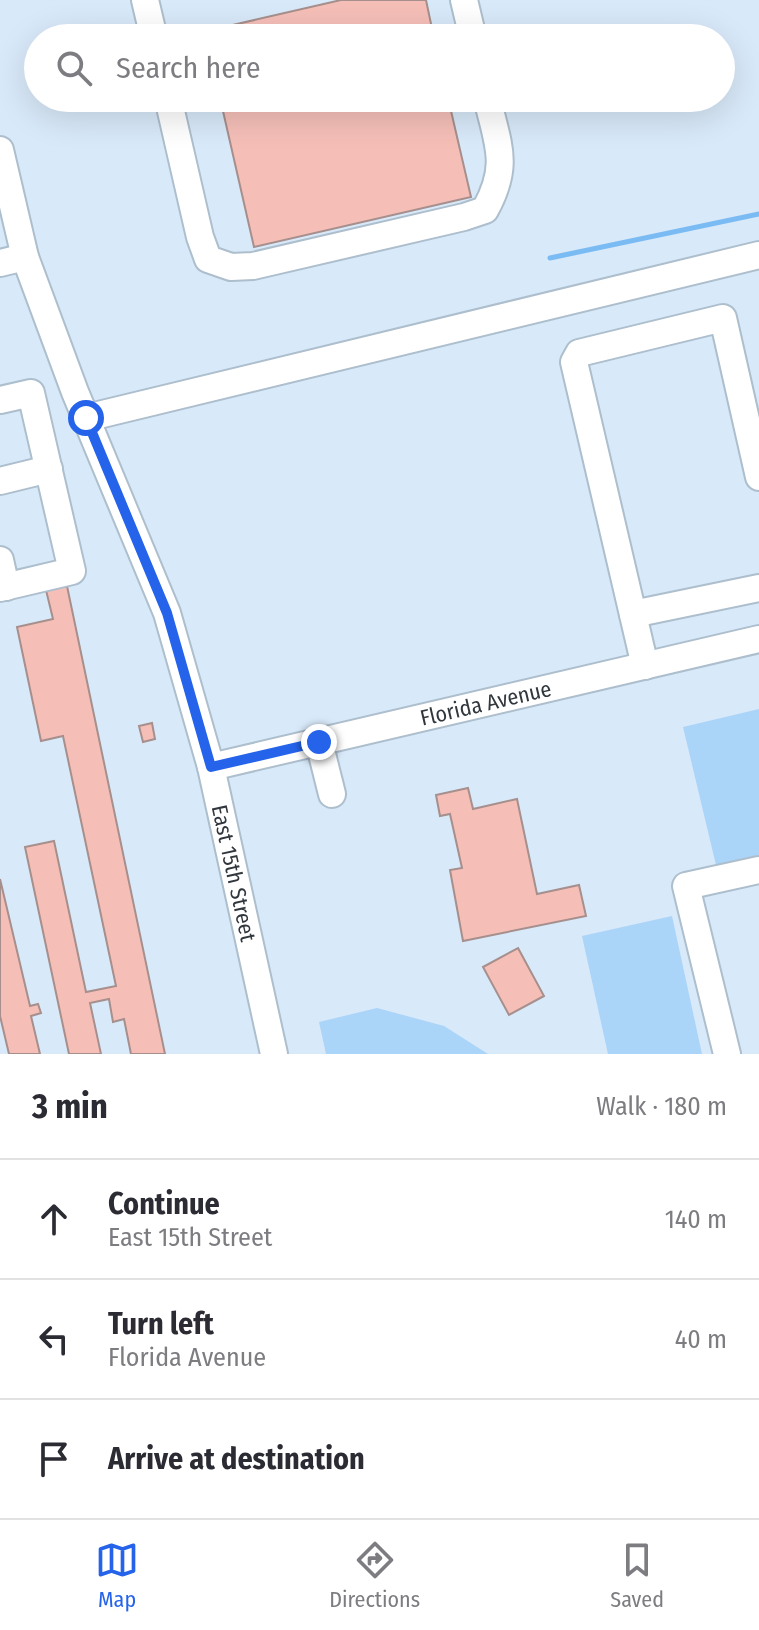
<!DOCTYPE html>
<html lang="en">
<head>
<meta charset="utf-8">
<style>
  :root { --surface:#fff; --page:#f7f7f7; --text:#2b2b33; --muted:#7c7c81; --line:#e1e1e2; --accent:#2563eb }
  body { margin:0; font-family:"Fira Sans Condensed",sans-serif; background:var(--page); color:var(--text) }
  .stop { position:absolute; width:24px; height:24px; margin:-18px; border:6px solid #2563eb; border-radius:50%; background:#fff }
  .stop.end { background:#2563eb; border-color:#fff; box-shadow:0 2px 8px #0008 }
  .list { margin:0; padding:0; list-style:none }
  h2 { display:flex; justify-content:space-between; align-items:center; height:104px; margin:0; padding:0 32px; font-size:34px }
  h2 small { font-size:26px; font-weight:400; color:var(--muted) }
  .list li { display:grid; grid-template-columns:52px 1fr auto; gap:24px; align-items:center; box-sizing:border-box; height:120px; padding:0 32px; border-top:2px solid var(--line) }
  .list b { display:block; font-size:30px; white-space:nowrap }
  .list p { margin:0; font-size:26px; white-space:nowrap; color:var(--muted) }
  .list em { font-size:26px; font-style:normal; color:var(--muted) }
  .icon { flex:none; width:44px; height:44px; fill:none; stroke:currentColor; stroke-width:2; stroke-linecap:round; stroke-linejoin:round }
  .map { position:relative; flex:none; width:759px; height:1054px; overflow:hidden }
  .search { position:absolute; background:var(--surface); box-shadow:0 8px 32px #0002; left:24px; right:24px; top:24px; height:88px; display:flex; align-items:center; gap:20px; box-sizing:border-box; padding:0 28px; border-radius:44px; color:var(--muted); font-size:30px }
  .sheet { height:464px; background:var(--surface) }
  nav { display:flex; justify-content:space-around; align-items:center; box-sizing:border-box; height:112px; border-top:2px solid var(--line); background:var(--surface); font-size:22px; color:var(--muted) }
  nav a { display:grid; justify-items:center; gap:4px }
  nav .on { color:var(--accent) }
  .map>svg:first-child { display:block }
  .park { fill:#abd4f9 }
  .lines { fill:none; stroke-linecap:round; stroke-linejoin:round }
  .stream { stroke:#7abbf3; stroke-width:5 }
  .building { fill:#f5bfb8; stroke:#a68f8c; stroke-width:2 }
  .minor-casing { stroke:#adbecd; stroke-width:30 }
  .minor { stroke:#fff; stroke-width:26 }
  .route { stroke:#2563eb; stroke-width:10 }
  .labels { text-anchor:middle; stroke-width:8; stroke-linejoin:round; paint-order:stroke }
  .street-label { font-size:22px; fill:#31373d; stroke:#fff }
</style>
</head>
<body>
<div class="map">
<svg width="759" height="1054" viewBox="0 0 759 1054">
  <rect width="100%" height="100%" fill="#d8e9f9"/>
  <g class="park">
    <path d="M759 709V855L716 865 683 727Z"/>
    <path d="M672 916 702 1054H608L582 936Z"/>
    <path d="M377 1008 444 1026 488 1054H326L319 1022Z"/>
  </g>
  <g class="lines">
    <path class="stream" d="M550 258 759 214"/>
  </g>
  <g class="building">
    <path d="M341 0H426L434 38H199L198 33Z"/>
    <path d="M220 98H448L471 197 254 247Z"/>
    <path d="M67 586 165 1054H131L124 1019 113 1022 109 999 90 1003 101 1054H69L25 847 54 841 86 992 116 986 63 736 41 741 17 627 53 619 46 590Z"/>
    <path d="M152 723 155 739 143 742 139 726Z"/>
    <path d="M468 788 473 809 517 799 537 894 579 885 586 916 463 941 450 870 462 868 450 814 440 816 436 795Z"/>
    <path d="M0 879 30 1006 38 1004 41 1013 31 1016 40 1054H9L0 1016Z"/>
    <path d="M518 948 544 996 509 1015 483 967Z"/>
  </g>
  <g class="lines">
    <defs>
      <g id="minor">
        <path d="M145 0 154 38"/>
        <path d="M464 0 473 38"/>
        <path d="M168 98 200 237 208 259 231 267 253 266 464 217 485 210C510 165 498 145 487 98"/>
        <path id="s1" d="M0 150 25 257 75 392 167 613 211 767 274 1054"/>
        <path d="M0 263 25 257"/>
        <path d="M0 400 31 393 72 571 0 588"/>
        <path d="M86 418 759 255"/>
        <path d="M0 481 49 469"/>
        <path d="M0 560 6 587"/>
        <path d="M633 614 759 588"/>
        <path d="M645 666 574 362 579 353 723 318 759 477"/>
        <path d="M319 742 332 794"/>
        <path id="s2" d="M211 767 759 639"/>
        <path d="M727 1054 686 886 759 870"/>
      </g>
    </defs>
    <use href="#minor" class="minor-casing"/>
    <use href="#minor" class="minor"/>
  </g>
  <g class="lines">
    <path class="route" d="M86 418 167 613 211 767 319 742"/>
  </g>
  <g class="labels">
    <g class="street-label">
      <text dy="8" stroke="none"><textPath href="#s2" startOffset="282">Florida Avenue</textPath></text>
      <text dy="8" stroke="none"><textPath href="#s1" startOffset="762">East 15th Street</textPath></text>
    </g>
  </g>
</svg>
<div class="stop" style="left:86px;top:418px"></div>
<div class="stop end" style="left:319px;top:742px"></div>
<div class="search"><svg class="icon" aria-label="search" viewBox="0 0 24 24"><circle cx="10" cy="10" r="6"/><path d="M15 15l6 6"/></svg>Search here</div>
</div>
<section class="sheet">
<h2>3 min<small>Walk · 180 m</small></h2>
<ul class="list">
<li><svg class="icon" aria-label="ahead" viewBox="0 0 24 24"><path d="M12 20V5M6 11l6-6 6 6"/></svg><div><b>Continue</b><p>East 15th Street</p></div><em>140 m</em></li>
<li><svg class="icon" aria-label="left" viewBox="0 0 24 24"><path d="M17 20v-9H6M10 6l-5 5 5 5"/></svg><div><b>Turn left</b><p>Florida Avenue</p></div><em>40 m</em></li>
<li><svg class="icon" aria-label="arrive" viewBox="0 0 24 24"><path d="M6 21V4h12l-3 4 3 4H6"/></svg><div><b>Arrive at destination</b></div></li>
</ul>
</section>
<nav>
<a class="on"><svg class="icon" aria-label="map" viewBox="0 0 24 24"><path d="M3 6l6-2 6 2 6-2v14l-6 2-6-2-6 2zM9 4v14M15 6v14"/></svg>Map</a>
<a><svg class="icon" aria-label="directions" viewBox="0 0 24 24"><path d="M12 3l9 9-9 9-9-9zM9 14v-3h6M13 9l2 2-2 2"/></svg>Directions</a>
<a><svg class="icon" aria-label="saved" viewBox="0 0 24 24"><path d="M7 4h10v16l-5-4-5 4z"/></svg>Saved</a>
</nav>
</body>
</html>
